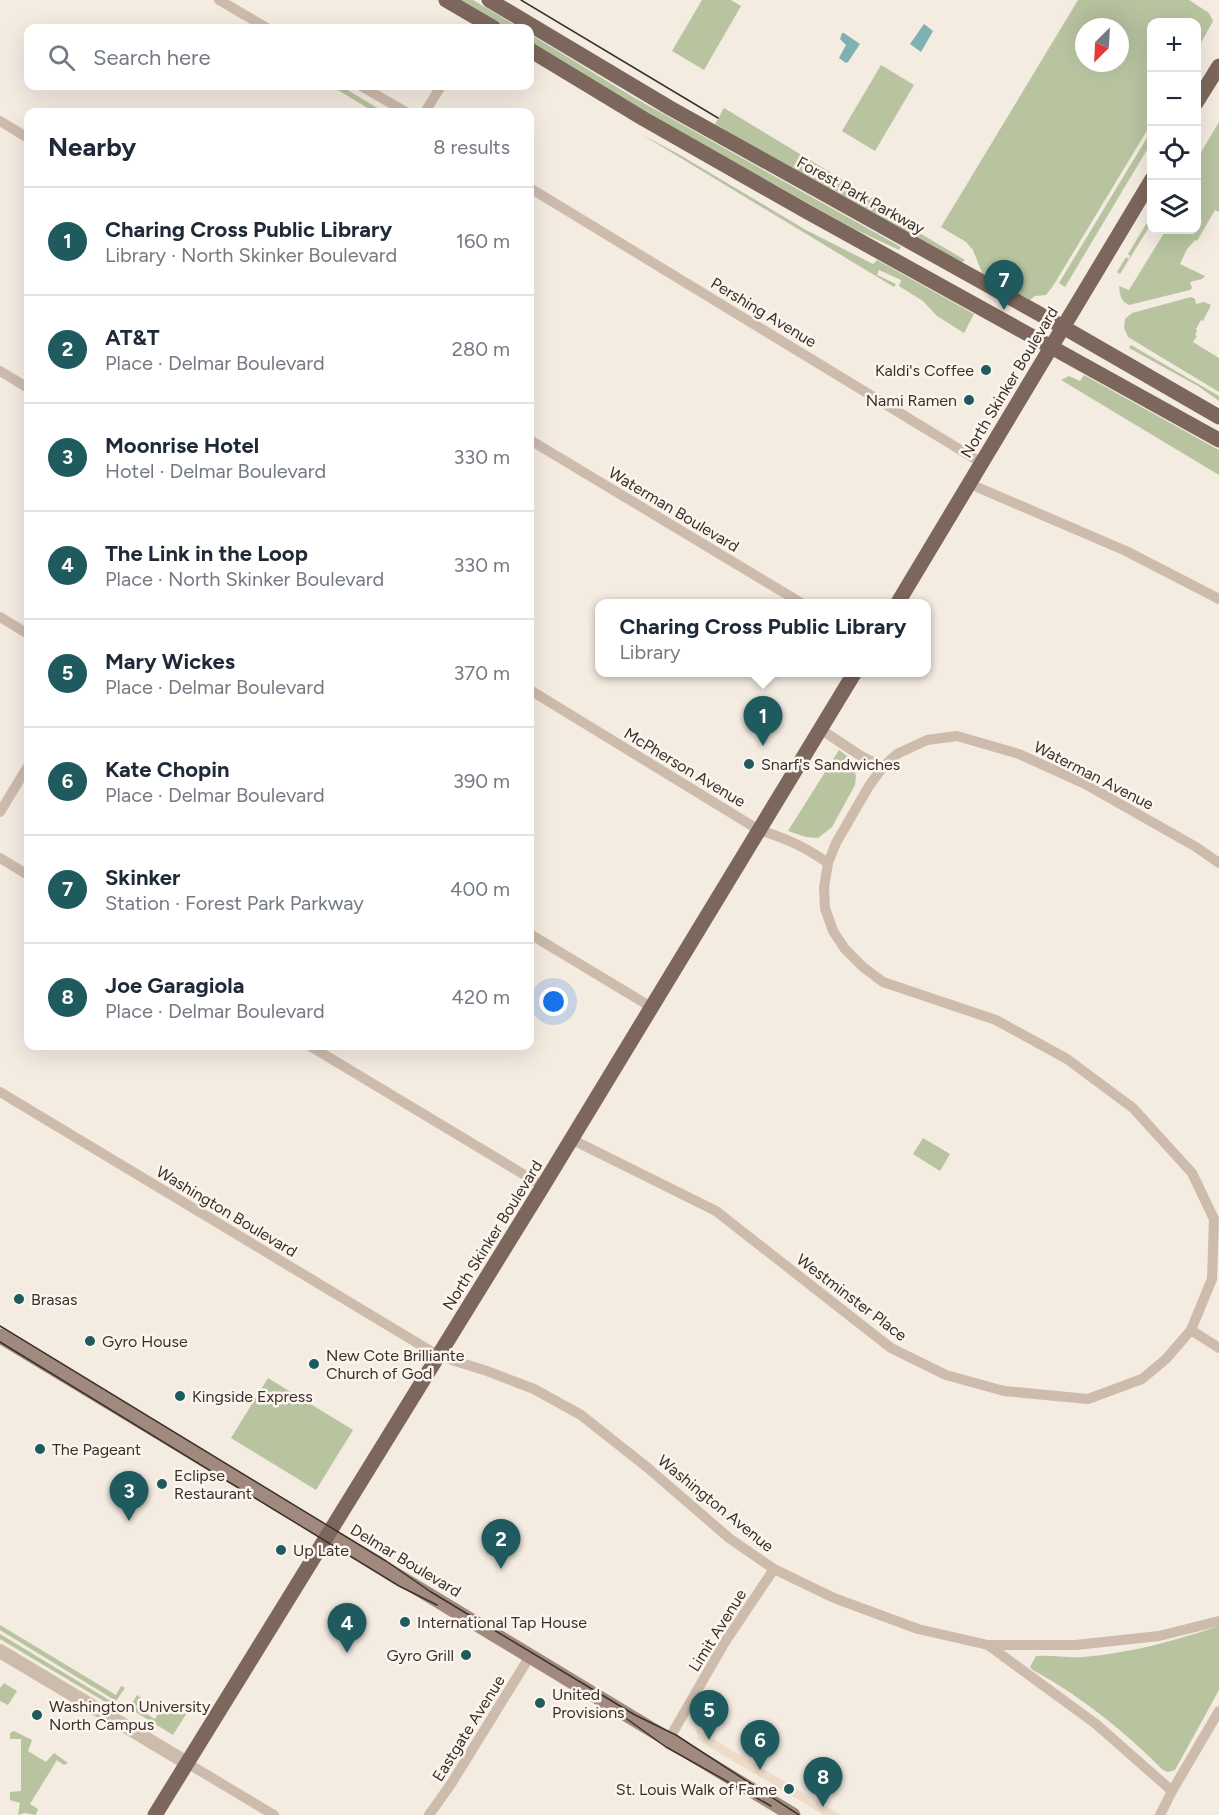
<!DOCTYPE html>
<html lang="en">
<head>
<meta charset="utf-8">
<style>
  :root { --surface:#fff; --page:#f6f6f7; --text:#1f2937; --muted:#747a83; --line:#e0e1e3; --accent:#1f5a5e }
  body { margin:0; font-family:Figtree,sans-serif; background:var(--page); color:var(--text) }
  .controls { position:absolute; right:18px; top:18px; display:grid; overflow:hidden; border-radius:12px; box-shadow:0 6px 24px #0002 }
  .controls button { width:54px; height:54px; display:grid; place-items:center; padding:0; border:0; border-bottom:2px solid var(--line); background:var(--surface); color:var(--text); font:30px sans-serif }
  .compass { position:absolute; left:1075px; top:18px; width:54px; height:54px; border-radius:50%; background:var(--surface); box-shadow:0 6px 24px #0002; rotate:204deg }
  .you { position:absolute; left:554px; top:1002px; width:21px; height:21px; margin:-15px; border:4px solid #fff; border-radius:50%; background:#1a73e8; box-shadow:0 0 0 9px #1a73e833 }
  .badge { display:grid; place-items:center; width:39px; height:39px; border-radius:50%; background:var(--accent); color:#fff; font-size:20px; font-weight:700 }
  .pin { position:absolute; translate:-50% -50px; filter:drop-shadow(0 2px 3px #0008) }
  .pin::after { content:''; position:absolute; top:32px; width:21px; height:18px; background:inherit; clip-path:polygon(0 0,100% 0,50% 100%) }
  .popup { position:absolute; left:595px; top:599px; width:336px; height:78px; box-sizing:border-box; display:grid; place-content:center; border-radius:12px; background:var(--surface); filter:drop-shadow(0 2px 4px #0005); font-size:20px; white-space:nowrap; color:var(--muted) }
  .popup b { font-size:22px; color:var(--text) }
  .popup::after { content:''; position:absolute; left:50%; top:100%; margin-left:-12px; border:12px solid transparent; border-top-color:var(--surface) }
  .list { margin:0; padding:0; list-style:none }
  h2 { display:flex; justify-content:space-between; align-items:center; height:78px; margin:0; padding:0 24px; font-size:26px }
  h2 small { font-size:20px; font-weight:400; color:var(--muted) }
  .list li { display:grid; grid-template-columns:39px 1fr auto; gap:18px; align-items:center; box-sizing:border-box; height:108px; padding:0 24px; border-top:2px solid var(--line) }
  .list b { display:block; font-size:22px; white-space:nowrap }
  .list p { margin:0; font-size:20px; white-space:nowrap; color:var(--muted) }
  .list em { font-size:20px; font-style:normal; color:var(--muted) }
  .icon { flex:none; width:33px; height:33px; fill:none; stroke:currentColor; stroke-width:2; stroke-linecap:round; stroke-linejoin:round }
  .map { position:relative; flex:none; width:1219px; height:1815px; overflow:hidden }
  .search { position:absolute; background:var(--surface); box-shadow:0 6px 24px #0002; left:24px; top:24px; width:510px; height:66px; display:flex; align-items:center; gap:15px; box-sizing:border-box; padding:0 21px; border-radius:12px; color:var(--muted); font-size:22px }
  .panel { position:absolute; background:var(--surface); box-shadow:0 6px 24px #0002; left:24px; top:108px; width:510px; height:942px; border-radius:12px }
  .map>svg:first-child { display:block }
  .green { fill:#b8c4a0; fill-rule:evenodd }
  .plaza { fill:#ecdcc8 }
  .water { fill:#7fb0b2 }
  .lines { fill:none; stroke-linecap:round; stroke-linejoin:round }
  .minor { stroke:#cdbbac; stroke-width:10 }
  .tertiary { stroke:#cdbbac; stroke-width:14 }
  .secondary { stroke:#a18a7d; stroke-width:15 }
  .primary { stroke:#7d675c; stroke-width:15 }
  .tram { stroke:#3b302b; stroke-width:1.5 }
  .poi-dot { fill:#1f5a5e; stroke:#fbf5ee; stroke-width:2 }
  .labels { text-anchor:middle; stroke-width:5; stroke-linejoin:round; paint-order:stroke }
  .street-label { font-size:16px; fill:#3b302b; stroke:#fbf5ee }
  .poi-label { font-size:16px; fill:#3b302b; stroke:#fbf5ee; text-anchor:start }
</style>
</head>
<body>
<div class="map">
<svg width="1219" height="1815" viewBox="0 0 1219 1815">
  <rect width="100%" height="100%" fill="#f4ebe1"/>
  <g class="green">
    <path d="M460 0H473L520 28H508Z"/>
    <path d="M702 0H731L741 6 704 70 672 51Z"/>
    <path d="M1078 0H1189L1209 13 1213 21 1197 50 1196 22H1152L1151 124 1053 286 1046 295 1035 296 1030 300 982 273 973 250 966 242 941 227ZM1084 27H1120V63H1084Z"/>
    <path d="M530 34 633 97 901 247 899 250 854 229 674 128 530 42Z"/>
    <path d="M881 65 914 85 875 151 842 131Z"/>
    <path d="M341 86 384 112H374L338 90Z"/>
    <path d="M724 108 909 220 906 225 965 260 962 263 753 148 715 124Z"/>
    <path d="M1219 122V212L1215 210 1197 241 1195 240 1187 249 1180 264 1205 276 1202 279 1190 282 1192 288 1190 290 1129 305C1120 301 1120 294 1119 286L1129 290 1166 230H1196L1197 159Z"/>
    <path d="M1151 131V143L1065 287 1059 283Z"/>
    <path d="M641 134 680 155 806 230 873 264 877 260 974 314 964 333 937 316 923 301 899 286 901 280 879 270 877 275 896 284 894 287Z"/>
    <path d="M1151 216V224L1120 274 1117 272 1126 257 1129 259 1130 256 1128 254Z"/>
    <path d="M1191 297 1195 299 1196 304 1204 302 1211 305 1203 321 1201 320 1196 329 1197 331 1195 335 1197 336 1193 342 1219 358V392L1128 337 1124 328 1125 319 1132 313Z"/>
    <path d="M1131 345 1219 396V401L1198 386 1129 348Z"/>
    <path d="M1084 375 1219 450V475L1061 380 1069 376 1080 381Z"/>
    <path d="M839 750 851 759 856 776 855 785 832 827 818 838 806 837 788 831Z"/>
    <path d="M923 1138 950 1154 940 1171 913 1154Z"/>
    <path d="M268 1378 353 1430 316 1490 231 1438Z"/>
    <path d="M0 1625 116 1695 121 1686 125 1688 116 1701 0 1630Z"/>
    <path d="M1219 1626V1690L1175 1770 1168 1772 1163 1770C1124 1731 1082 1697 1033 1670L1030 1667 1036 1656C1052 1655 1068 1658 1083 1657 1130 1653 1175 1641 1219 1626Z"/>
    <path d="M0 1634 114 1703H107L0 1639Z"/>
    <path d="M4 1683 17 1691 8 1705 0 1701V1688Z"/>
    <path d="M137 1695 141 1698 136 1707 155 1719 161 1709 171 1714 176 1705 188 1711 173 1735 129 1708Z"/>
    <path d="M14 1731 32 1740 28 1751 46 1762 54 1753 68 1763 64 1765 57 1760 30 1804 38 1809 36 1815 25 1813 18 1815 20 1803 10 1800V1792L21 1791V1739H10V1733Z"/>
  </g>
  <path class="plaza" d="M696 1729 841 1815H824L698 1740Z"/>
  <g class="water">
    <path d="M924 24 933 31 921 52 910 44Z"/>
    <path d="M842 33H844L860 44 848 62 846 63 839 58 846 45 840 39Z"/>
  </g>
  <g class="lines">
    <g class="minor">
      <path d="M219 0 267 28"/>
      <path d="M361 86 406 112"/>
      <path d="M425 112 441 86"/>
      <path d="M0 121 28 138"/>
      <path d="M530 188 982 463"/>
      <path d="M0 371 28 388"/>
      <path d="M530 440 803 604"/>
      <path d="M970 484 1126 551 1219 599"/>
      <path d="M0 617 28 634"/>
      <path d="M530 690 759 830C786 838 805 847 828 863"/>
      <path d="M820 729 861 756 883 767"/>
      <path d="M0 812 28 766"/>
      <path d="M0 858 28 875"/>
      <path d="M530 934 651 1007"/>
      <path d="M310 1046 543 1186"/>
      <path d="M0 1092 439 1356 487 1371 534 1389 581 1415 648 1468 729 1538 774 1569 834 1598 918 1629 988 1645 1096 1724 1172 1791"/>
      <path d="M571 1139 716 1211 891 1348 946 1375 1004 1391 1088 1399 1142 1379 1166 1359 1191 1330 1212 1279 1214 1219 1192 1173 1133 1108 1067 1059 996 1020 883 982 863 967 845 949 833 931 825 908 824 888 828 863 836 843 869 786 883 767 897 754 927 740 957 736 1019 754 1085 784 1196 847 1219 863"/>
      <path d="M1191 1330 1219 1348"/>
      <path d="M988 1645H1076L1159 1636 1219 1621"/>
      <path d="M669 1739 725 1642 774 1569"/>
      <path d="M187 1763 274 1815"/>
      <path d="M429 1815 451 1784 530 1656"/>
      <path d="M1160 1815 1172 1791 1219 1711"/>
    </g>
    <path class="tertiary" d="M0 1651 187 1763"/>
    <path class="secondary" d="M0 1336 793 1815"/>
    <g class="primary">
      <path d="M446 0 494 28"/>
      <path d="M489 0 670 108 1063 327 1219 417"/>
      <path d="M530 50 644 119 804 210 1219 440"/>
      <path d="M1196 103 1219 66"/>
      <path d="M897 604 1152 179"/>
      <path d="M155 1815 543 1186 855 672"/>
    </g>
    <g class="tram">
      <path d="M521 0 718 118"/>
      <path d="M0 1326 386 1561 431 1592 635 1715 676 1735 799 1815"/>
      <path d="M0 1342 399 1586 437 1605"/>
      <path d="M627 1719 666 1747 771 1806"/>
    </g>
  </g>
  <g class="poi-dot">
    <circle cx="986" cy="370" r="6"/>
    <circle cx="969" cy="400" r="6"/>
    <circle cx="749" cy="764" r="6"/>
    <circle cx="19" cy="1299" r="6"/>
    <circle cx="90" cy="1341" r="6"/>
    <circle cx="314" cy="1364" r="6"/>
    <circle cx="180" cy="1396" r="6"/>
    <circle cx="40" cy="1449" r="6"/>
    <circle cx="162" cy="1484" r="6"/>
    <circle cx="281" cy="1550" r="6"/>
    <circle cx="405" cy="1622" r="6"/>
    <circle cx="466" cy="1655" r="6"/>
    <circle cx="540" cy="1703" r="6"/>
    <circle cx="37" cy="1715" r="6"/>
    <circle cx="789" cy="1789" r="6"/>
  </g>
  <g class="labels">
    <g class="street-label">
      <text transform="translate(861 195) rotate(29)" y="6">Forest Park Parkway</text>
      <text transform="translate(764 312) rotate(31)" y="6">Pershing Avenue</text>
      <text transform="translate(1009 382) rotate(-59)" y="6">North Skinker Boulevard</text>
      <text transform="translate(674 509) rotate(31)" y="6">Waterman Boulevard</text>
      <text transform="translate(685 767) rotate(31)" y="6">McPherson Avenue</text>
      <text transform="translate(1094 775) rotate(27)" y="6">Waterman Avenue</text>
      <text transform="translate(227 1211) rotate(31)" y="6">Washington Boulevard</text>
      <text transform="translate(492 1235) rotate(-58)" y="6">North Skinker Boulevard</text>
      <text transform="translate(852 1297) rotate(37)" y="6">Westminster Place</text>
      <text transform="translate(716 1503) rotate(39)" y="6">Washington Avenue</text>
      <text transform="translate(406 1560) rotate(31)" y="6">Delmar Boulevard</text>
      <text transform="translate(717 1630) rotate(-58)" y="6">Limit Avenue</text>
      <text transform="translate(468 1728) rotate(-58)" y="6">Eastgate Avenue</text>
    </g>
    <g class="poi-label">
      <text x="974" y="376" text-anchor="end">Kaldi's Coffee</text>
      <text x="957" y="406" text-anchor="end">Nami Ramen</text>
      <text x="761" y="770">Snarf's Sandwiches</text>
      <text x="31" y="1305">Brasas</text>
      <text x="102" y="1347">Gyro House</text>
      <text x="326" y="1361">New Cote Brilliante<tspan x="326" dy="18">Church of God</tspan></text>
      <text x="192" y="1402">Kingside Express</text>
      <text x="52" y="1455">The Pageant</text>
      <text x="174" y="1481">Eclipse<tspan x="174" dy="18">Restaurant</tspan></text>
      <text x="293" y="1556">Up Late</text>
      <text x="417" y="1628">International Tap House</text>
      <text x="454" y="1661" text-anchor="end">Gyro Grill</text>
      <text x="552" y="1700">United<tspan x="552" dy="18">Provisions</tspan></text>
      <text x="49" y="1712">Washington University<tspan x="49" dy="18">North Campus</tspan></text>
      <text x="777" y="1795" text-anchor="end">St. Louis Walk of Fame</text>
    </g>
  </g>
</svg>
<div class="controls">
<button>+</button>
<button>−</button>
<button><svg class="icon" aria-label="locate" viewBox="0 0 24 24"><circle cx="12" cy="12" r="6"/><path d="M12 2v4M12 18v4M2 12h4M18 12h4"/></svg></button>
<button><svg class="icon" aria-label="layers" viewBox="0 0 24 24"><path d="M12 4l9 5-9 5-9-5zM3 14l9 5 9-5"/></svg></button>
</div>
<svg class="compass" viewBox="-18 -18 36 36"><path d="M0-13l5 13h-10z" fill="#e53935"/><path d="M0 13l5-13h-10z" fill="#747a83"/></svg>
<div class="you"></div>
<div class="pin badge" style="left:763px;top:746px">1</div>
<div class="popup"><b>Charing Cross Public Library</b>Library</div>
<div class="pin badge" style="left:501px;top:1569px">2</div>
<div class="pin badge" style="left:129px;top:1521px">3</div>
<div class="pin badge" style="left:347px;top:1653px">4</div>
<div class="pin badge" style="left:709px;top:1740px">5</div>
<div class="pin badge" style="left:760px;top:1770px">6</div>
<div class="pin badge" style="left:1004px;top:310px">7</div>
<div class="pin badge" style="left:823px;top:1807px">8</div>
<div class="search"><svg class="icon" aria-label="search" viewBox="0 0 24 24"><circle cx="10" cy="10" r="6"/><path d="M15 15l6 6"/></svg>Search here</div>
<section class="panel">
<h2>Nearby<small>8 results</small></h2>
<ul class="list">
<li><span class="badge">1</span><div><b>Charing Cross Public Library</b><p>Library · North Skinker Boulevard</p></div><em>160 m</em></li>
<li><span class="badge">2</span><div><b>AT&amp;T</b><p>Place · Delmar Boulevard</p></div><em>280 m</em></li>
<li><span class="badge">3</span><div><b>Moonrise Hotel</b><p>Hotel · Delmar Boulevard</p></div><em>330 m</em></li>
<li><span class="badge">4</span><div><b>The Link in the Loop</b><p>Place · North Skinker Boulevard</p></div><em>330 m</em></li>
<li><span class="badge">5</span><div><b>Mary Wickes</b><p>Place · Delmar Boulevard</p></div><em>370 m</em></li>
<li><span class="badge">6</span><div><b>Kate Chopin</b><p>Place · Delmar Boulevard</p></div><em>390 m</em></li>
<li><span class="badge">7</span><div><b>Skinker</b><p>Station · Forest Park Parkway</p></div><em>400 m</em></li>
<li><span class="badge">8</span><div><b>Joe Garagiola</b><p>Place · Delmar Boulevard</p></div><em>420 m</em></li>
</ul>
</section>
</div>
</body>
</html>
